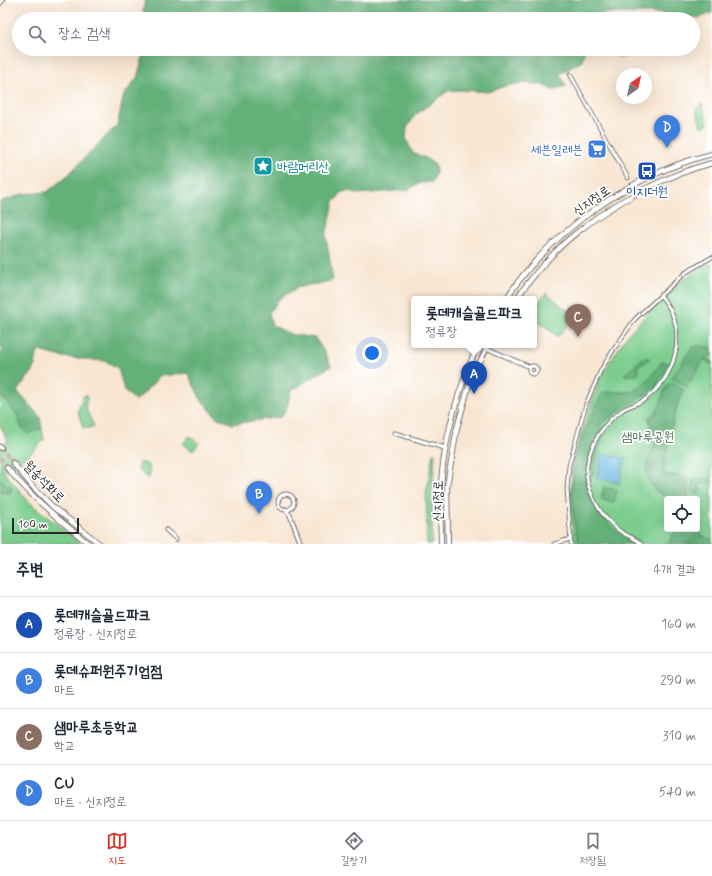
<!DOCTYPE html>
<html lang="ko">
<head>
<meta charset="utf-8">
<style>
  :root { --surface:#fff; --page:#f2f2f3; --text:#1f2937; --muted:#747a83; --line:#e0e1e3; --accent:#d93025 }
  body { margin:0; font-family:Mynerve,"Poor Story",sans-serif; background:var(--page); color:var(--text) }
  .controls { position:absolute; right:12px; bottom:12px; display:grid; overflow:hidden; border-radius:4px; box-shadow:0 4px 16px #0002 }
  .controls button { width:36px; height:36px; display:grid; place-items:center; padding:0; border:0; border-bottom:1px solid var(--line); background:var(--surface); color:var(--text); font:20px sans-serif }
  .compass { position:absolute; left:616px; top:68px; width:36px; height:36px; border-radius:50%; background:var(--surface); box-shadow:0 4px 16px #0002; rotate:34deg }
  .scale { position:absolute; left:12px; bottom:10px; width:67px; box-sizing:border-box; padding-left:4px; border:2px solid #2b2b2b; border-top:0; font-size:11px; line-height:14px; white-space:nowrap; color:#2b2b2b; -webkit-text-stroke:3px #fff; paint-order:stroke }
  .you { position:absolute; left:372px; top:353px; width:14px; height:14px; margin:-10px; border:3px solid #fff; border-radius:50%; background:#1a73e8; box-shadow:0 0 0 6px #1a73e833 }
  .badge { display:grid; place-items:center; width:26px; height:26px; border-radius:50%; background:var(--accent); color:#fff; font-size:13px; font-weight:700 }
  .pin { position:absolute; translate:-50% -33px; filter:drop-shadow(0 1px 2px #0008) }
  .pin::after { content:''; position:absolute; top:21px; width:14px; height:12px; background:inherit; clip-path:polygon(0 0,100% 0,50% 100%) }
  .popup { position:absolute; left:411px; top:296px; width:126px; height:52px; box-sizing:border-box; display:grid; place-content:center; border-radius:4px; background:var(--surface); filter:drop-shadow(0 1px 3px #0005); font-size:13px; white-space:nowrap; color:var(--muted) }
  .popup b { font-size:15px; color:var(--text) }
  .popup::after { content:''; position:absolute; left:50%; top:100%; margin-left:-8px; border:8px solid transparent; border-top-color:var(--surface) }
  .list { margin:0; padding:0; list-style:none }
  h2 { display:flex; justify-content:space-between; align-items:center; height:52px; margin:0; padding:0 16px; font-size:17px }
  h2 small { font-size:13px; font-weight:400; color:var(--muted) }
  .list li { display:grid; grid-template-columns:26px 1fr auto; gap:12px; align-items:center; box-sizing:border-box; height:56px; padding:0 16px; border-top:1px solid var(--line) }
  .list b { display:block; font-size:15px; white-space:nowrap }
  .list p { margin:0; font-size:13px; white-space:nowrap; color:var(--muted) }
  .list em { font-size:13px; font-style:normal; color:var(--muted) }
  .icon { flex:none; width:22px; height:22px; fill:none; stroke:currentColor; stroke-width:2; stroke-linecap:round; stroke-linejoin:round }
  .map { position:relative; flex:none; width:712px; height:544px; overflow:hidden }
  .search { position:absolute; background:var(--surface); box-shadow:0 4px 16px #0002; left:12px; right:12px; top:12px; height:44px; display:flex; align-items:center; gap:10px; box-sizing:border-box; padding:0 14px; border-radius:22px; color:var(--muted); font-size:15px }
  .sheet { height:276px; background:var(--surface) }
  nav { display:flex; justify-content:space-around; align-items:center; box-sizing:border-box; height:56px; border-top:1px solid var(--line); background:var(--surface); font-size:11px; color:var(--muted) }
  nav a { display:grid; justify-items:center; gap:2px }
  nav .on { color:var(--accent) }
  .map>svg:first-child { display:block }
  .green { fill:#7bcd8e; stroke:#537c5c; fill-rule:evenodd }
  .forest { fill:#64b079; stroke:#486e52 }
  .water { fill:#68b7e2; stroke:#4a7186 }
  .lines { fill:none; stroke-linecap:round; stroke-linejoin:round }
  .tertiary-tunnel { stroke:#cfc1b1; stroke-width:4.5; stroke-dasharray:4.5 2; stroke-linecap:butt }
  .pedestrian-casing { stroke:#4a4744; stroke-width:4.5 }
  .minor-casing { stroke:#4a4744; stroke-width:5 }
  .tertiary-casing { stroke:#4a4744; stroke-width:6 }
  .pedestrian { stroke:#fff; stroke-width:3 }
  .minor { stroke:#fff; stroke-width:3.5 }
  .tertiary { stroke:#fff; stroke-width:4.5 }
  .labels { text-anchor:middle; stroke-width:3.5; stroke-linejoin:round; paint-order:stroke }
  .shop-label { font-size:13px; fill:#366cbe; stroke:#fff; text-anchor:end }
  .culture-label { font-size:13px; fill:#0d838f; stroke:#fff; text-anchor:start }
  .transit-label { font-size:13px; fill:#164399; stroke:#fff }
  .street-label { font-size:13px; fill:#2b2b2b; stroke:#fff }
  .park-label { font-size:13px; fill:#47644e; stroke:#fff }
</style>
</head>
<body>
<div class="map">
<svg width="712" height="544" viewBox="0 0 712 544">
  <rect width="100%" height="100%" fill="#fff"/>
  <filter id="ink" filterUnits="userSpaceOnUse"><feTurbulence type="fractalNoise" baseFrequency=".025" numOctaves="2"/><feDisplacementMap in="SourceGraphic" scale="8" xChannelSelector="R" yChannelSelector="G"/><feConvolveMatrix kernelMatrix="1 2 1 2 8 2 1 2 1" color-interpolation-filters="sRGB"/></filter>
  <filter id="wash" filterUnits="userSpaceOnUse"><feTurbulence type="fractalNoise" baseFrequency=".012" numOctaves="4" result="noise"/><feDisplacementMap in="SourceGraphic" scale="16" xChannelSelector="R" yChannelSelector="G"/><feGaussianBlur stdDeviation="0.9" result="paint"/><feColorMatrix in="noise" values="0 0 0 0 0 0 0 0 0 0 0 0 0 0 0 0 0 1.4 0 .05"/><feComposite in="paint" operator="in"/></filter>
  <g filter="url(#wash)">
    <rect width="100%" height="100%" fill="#f8e6d2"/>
    <g class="green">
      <path d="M617 49H641L642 53 618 58Z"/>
      <path d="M702 103 708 124 701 127 696 109Z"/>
      <path d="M712 263V544H575L572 527 570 495 573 457 600 378 627 335 654 307 683 280 701 268ZM667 499H697V529H667Z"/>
      <path d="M546 293 575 316 558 337 534 318V308Z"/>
      <path d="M0 395 18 416 21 427 28 433 42 428 44 440 27 457 26 456 3 471 29 502 81 544H0V490L6 493 8 485 0 479V447L8 441 0 425Z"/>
      <path d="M87 395V399C83 407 90 418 94 426L89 428H83L78 411 83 396Z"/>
      <path d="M189 436 199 443 193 451 183 444Z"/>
      <path d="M433 453H435L432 496V544H427L426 494Z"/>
      <path d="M139 463H145L149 466 150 473 149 478 143 475 138 469Z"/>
    </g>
    <g class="forest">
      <path d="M145 0H712V13L699 18 655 13H605L597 19H143V10Z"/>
      <path d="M143 49H585L582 61 560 74 566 86 552 90 543 85 522 83 505 86 488 92 462 90 448 91 415 115 407 128 406 139 413 153 426 158 435 165 436 173 432 182 420 183 408 190 356 194 351 191 342 192 334 202 326 236 333 280 319 284H313L297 288 280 298 269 313 272 325 290 334 315 338 325 353 331 366 291 391 287 407 281 417 232 424 216 417 200 398 188 373 160 376 136 401 124 390 118 368 105 361 63 357 38 351 34 370 17 391 40 417 42 428 28 434 21 427 18 416 0 395V355L3 349 0 346V202L23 194 47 192 68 175 117 125 124 95 137 78 144 53Z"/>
      <path d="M699 346 712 348V355L705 358 712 362V364L704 360 687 387 672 378 688 353 692 347Z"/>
      <path d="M643 358H649V359L645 363 639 365 638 367 639 372 637 375 626 376 624 374C633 371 635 362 643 358Z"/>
      <path d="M662 362 669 363 658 383 651 391 621 409 600 425 604 432 593 475 585 474C585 504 610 529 634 544H579L575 526 572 495 574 457 590 419 603 392H632L648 380Z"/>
      <path d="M671 382 684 390C671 416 668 446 663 474L688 477V497C666 504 643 488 647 463 648 455 656 450 656 441 655 434 651 425 648 418 662 411 658 402 665 390 666 387 669 384 671 382Z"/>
      <path d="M693 478 712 479V482L700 484 699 494 692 493Z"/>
      <path d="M0 479 12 488 10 493H6L0 490Z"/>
      <path d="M604 487 617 490 614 503 601 500Z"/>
      <path d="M697 502H702L700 535 704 536 705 538 712 539V544H669L671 536 679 529H697Z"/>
    </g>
    <path class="water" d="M602 453 625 459 619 483 597 478Z"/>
  </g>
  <g filter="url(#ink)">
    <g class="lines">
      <g class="tertiary-tunnel">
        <path d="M1 448 13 463"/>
        <path d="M0 458 7 468"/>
      </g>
      <defs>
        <g id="pedestrian">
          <path d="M570 74 628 178"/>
          <path d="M554 544 570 539"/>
          <path d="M571 544 567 489 569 465 586 404 601 370 614 349 635 319 685 273 712 257"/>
          <path d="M641 544C636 538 629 537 623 533 608 524 596 507 590 490 579 462 598 427 621 411 629 405 641 404 648 397 679 371 688 327 660 295"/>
        </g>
        <g id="minor">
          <path d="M479 345 530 367"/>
          <circle cx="533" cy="370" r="4"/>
          <path d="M394 433 445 448"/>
          <circle cx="286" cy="502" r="8"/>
          <path d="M285 509 290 515 301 544"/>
          <path d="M166 530 176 539"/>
        </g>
        <g id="tertiary">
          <path d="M0 3 2 0"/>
          <path d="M506 299C550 231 634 173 712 154"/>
          <path d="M516 299C534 274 556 248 580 230 616 201 667 175 712 163"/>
          <path d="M0 447 1 448"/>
          <path d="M13 463 34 488 53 507 100 544"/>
          <path d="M7 468C33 498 58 519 89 544"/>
          <path d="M441 544C441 524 439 503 441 483 445 435 458 389 478 345"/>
          <path d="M448 544 447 486 457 428 469 385 488 345"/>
        </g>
      </defs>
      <use href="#pedestrian" class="pedestrian-casing"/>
      <use href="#minor" class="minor-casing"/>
      <use href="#tertiary" class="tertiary-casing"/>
      <use href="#pedestrian" class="pedestrian"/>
      <use href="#minor" class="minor"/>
      <use href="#tertiary" class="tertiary"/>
    </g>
  </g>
  <defs>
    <symbol id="supermarket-square" viewBox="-11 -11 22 22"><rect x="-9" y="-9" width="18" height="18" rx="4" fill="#3f7fe0" stroke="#fff"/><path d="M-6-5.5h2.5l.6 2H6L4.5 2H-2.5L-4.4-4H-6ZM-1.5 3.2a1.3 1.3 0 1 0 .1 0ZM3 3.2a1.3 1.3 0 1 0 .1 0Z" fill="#fff"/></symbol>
    <symbol id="sight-square" viewBox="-11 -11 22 22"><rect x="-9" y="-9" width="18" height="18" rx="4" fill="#0f9aa8" stroke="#fff"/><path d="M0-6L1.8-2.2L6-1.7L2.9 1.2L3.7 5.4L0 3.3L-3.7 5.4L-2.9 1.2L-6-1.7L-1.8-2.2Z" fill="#fff"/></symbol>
    <symbol id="bus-square" viewBox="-11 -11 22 22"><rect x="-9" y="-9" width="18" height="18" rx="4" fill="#1a4fb4" stroke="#fff"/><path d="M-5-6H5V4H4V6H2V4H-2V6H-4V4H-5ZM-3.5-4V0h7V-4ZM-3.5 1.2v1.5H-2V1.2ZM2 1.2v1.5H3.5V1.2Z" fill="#fff"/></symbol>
  </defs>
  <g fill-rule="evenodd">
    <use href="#supermarket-square" x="586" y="138" width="22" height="22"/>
    <use href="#sight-square" x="252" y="155" width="22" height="22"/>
    <use href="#bus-square" x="636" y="160" width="22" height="22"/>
  </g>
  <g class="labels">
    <g class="shop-label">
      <text x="583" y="154">세븐일레븐</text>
    </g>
    <g class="culture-label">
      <text x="277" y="171">바람머리산</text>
    </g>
    <g class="transit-label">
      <text x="647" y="196">이지더원</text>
    </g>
    <g class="street-label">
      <text transform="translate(591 200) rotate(-35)" y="5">신지정로</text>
      <text transform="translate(45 481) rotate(46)" y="5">월송석화로</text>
      <text transform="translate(437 501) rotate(-89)" y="5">신지정로</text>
    </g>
    <g class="park-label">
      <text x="648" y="441">샘마루공원</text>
    </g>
  </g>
</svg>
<div class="controls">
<button><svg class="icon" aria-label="locate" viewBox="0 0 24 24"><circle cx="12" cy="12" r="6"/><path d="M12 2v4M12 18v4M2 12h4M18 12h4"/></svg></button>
</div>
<svg class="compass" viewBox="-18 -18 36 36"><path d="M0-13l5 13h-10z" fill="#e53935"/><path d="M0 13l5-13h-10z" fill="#747a83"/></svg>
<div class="scale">100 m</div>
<div class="you"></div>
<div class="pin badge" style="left:474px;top:394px;background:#1a4fb4">A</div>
<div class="popup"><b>롯데캐슬골드파크</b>정류장</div>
<div class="pin badge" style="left:259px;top:514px;background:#3f7fe0">B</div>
<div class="pin badge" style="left:578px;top:337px;background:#8d6e63">C</div>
<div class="pin badge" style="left:667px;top:148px;background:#3f7fe0">D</div>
<div class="search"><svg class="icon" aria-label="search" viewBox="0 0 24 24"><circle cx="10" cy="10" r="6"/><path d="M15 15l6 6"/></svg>장소 검색</div>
</div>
<section class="sheet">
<h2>주변<small>4개 결과</small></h2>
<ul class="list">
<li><span class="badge" style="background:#1a4fb4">A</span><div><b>롯데캐슬골드파크</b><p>정류장 · 신지정로</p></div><em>160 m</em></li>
<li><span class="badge" style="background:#3f7fe0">B</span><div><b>롯데슈퍼원주기업점</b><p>마트</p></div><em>290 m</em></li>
<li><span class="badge" style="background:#8d6e63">C</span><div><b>샘마루초등학교</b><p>학교</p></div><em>310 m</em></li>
<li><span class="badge" style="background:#3f7fe0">D</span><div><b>CU</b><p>마트 · 신지정로</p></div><em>540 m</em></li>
</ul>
</section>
<nav>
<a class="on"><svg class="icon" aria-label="map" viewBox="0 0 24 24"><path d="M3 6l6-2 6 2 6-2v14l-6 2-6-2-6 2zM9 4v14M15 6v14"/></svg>지도</a>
<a><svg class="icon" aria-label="directions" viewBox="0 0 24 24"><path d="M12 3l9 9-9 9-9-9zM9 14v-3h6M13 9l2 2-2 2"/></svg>길찾기</a>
<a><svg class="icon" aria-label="saved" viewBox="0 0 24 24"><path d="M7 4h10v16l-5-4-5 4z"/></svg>저장됨</a>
</nav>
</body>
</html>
